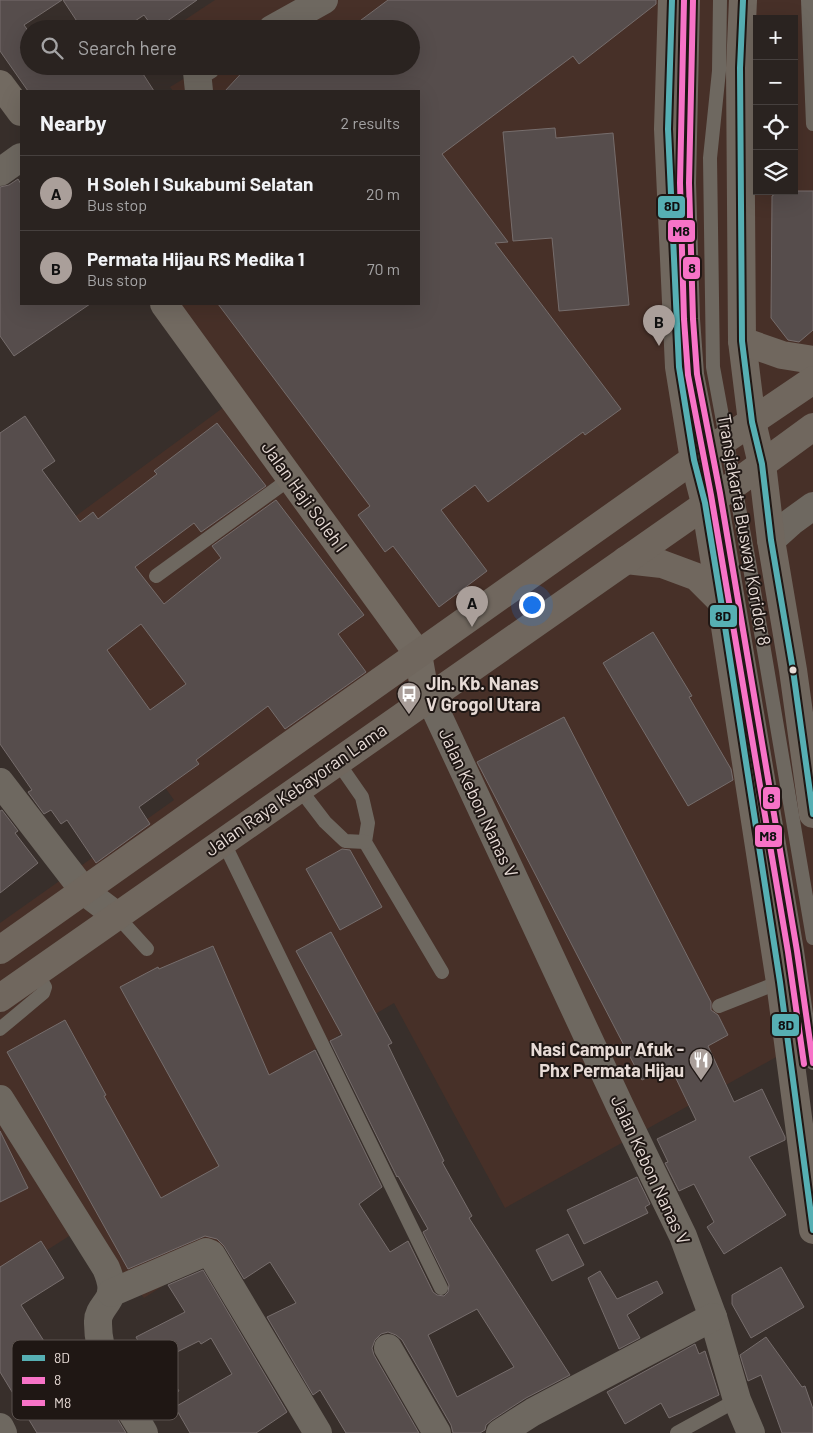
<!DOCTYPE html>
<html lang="en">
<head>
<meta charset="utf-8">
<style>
  :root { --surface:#2a2320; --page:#362f2d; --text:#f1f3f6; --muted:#a5a4a5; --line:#46403e; --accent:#aa9f9a }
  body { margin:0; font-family:Barlow,sans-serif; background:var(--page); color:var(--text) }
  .controls { position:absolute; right:15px; top:15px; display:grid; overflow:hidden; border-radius:0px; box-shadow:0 5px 20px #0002 }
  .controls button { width:45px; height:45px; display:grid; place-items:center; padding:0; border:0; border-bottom:1px solid var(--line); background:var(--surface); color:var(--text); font:25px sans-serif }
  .you { position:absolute; left:531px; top:604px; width:18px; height:18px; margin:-12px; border:4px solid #fff; border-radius:50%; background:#1a73e8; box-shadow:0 0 0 8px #1a73e833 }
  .badge { display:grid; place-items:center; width:32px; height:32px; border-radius:50%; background:var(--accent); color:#111; font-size:16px; font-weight:700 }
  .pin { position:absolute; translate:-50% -41px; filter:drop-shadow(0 1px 2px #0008) }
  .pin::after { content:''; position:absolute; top:26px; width:18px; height:15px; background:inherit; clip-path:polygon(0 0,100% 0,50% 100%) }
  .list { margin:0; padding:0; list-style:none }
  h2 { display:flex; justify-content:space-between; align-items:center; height:65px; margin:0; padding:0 20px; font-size:21px }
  h2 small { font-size:16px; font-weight:400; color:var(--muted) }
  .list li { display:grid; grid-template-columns:32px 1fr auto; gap:15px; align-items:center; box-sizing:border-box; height:75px; padding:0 20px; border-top:1px solid var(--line) }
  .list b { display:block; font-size:19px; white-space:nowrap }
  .list p { margin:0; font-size:16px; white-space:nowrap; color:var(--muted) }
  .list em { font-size:16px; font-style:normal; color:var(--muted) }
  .icon { flex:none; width:28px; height:28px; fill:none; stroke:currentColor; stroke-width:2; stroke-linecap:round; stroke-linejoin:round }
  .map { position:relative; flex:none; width:813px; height:1433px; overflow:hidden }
  .search { position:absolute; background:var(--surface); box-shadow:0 5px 20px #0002; left:20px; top:20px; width:400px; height:55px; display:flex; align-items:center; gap:12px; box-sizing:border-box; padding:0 18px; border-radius:28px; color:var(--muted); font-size:19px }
  .panel { position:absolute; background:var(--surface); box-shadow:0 5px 20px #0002; left:20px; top:90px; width:400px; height:215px; border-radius:0px }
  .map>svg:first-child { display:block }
  .built { fill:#473028; fill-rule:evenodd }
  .building { fill:#564d4c; stroke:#766d6c; fill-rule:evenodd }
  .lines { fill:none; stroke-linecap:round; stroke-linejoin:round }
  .lane { stroke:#6e6860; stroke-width:14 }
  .street { stroke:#6e6860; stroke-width:28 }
  .secondary { stroke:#726a61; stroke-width:28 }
  .primary { stroke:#70675e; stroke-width:28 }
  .bus-1-casing { stroke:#1f1714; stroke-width:10 }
  .bus-2-casing { stroke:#1f1714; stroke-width:10 }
  .bus-3-casing { stroke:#1f1714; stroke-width:10 }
  .bus-1 { stroke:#56afb3; stroke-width:6 }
  .bus-2 { stroke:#f773c7; stroke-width:6 }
  .bus-3 { stroke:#f773c7; stroke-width:6 }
  .bus-dot { fill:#e7dbd6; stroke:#1f1714; stroke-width:2 }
  .labels { text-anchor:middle; stroke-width:4; stroke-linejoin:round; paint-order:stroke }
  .street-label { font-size:18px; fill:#e7dbd6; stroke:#1f1714 }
  .poi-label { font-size:18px; font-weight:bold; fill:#e7dbd6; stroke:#1f1714; text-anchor:start }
  .key { fill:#1f1714; stroke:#5b524e; stroke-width:1 }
  .key-label { font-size:14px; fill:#e7dbd6 }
  .line-badge { stroke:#1f1714; stroke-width:2 }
  .pale-badge-label { font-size:14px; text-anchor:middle; font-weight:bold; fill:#111 }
</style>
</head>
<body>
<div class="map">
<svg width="813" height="1433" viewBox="0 0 813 1433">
  <rect width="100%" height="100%" fill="#382f2b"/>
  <path class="built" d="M215 0H813V1048L787 1051 505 1208 394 1003 266 1078 301 1197 144 1298 85 1226 0 1280V923L174 800 8 566 239 396 173 304H419V91H173L170 87 200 69 198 66H411V29H171ZM757 19H794V191H757Z"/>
  <g class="building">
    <path d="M0 0H62L24 25 29 32V66H138L154 91H28L0 51Z"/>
    <path d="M63 0H197L156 29H154L144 15 123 29H82Z"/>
    <path d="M388 0H656V4L579 64 573 56 442 154 508 242 495 243 621 409 585 435 583 432 488 502 475 485 441 510 487 571 439 607 393 546 385 552 358 515 370 506 218 304H419V91H225L248 66H411V29H349Z"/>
    <path d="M555 128 556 138 613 133 629 305 559 311 552 238 513 241 503 132Z"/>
    <path d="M18 179 21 184V304H90L14 356 0 336V187L9 185Z"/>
    <path d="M780 191H813V330L799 342 788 340 771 318 772 196Z"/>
    <path d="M25 416 55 461 42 470 80 522 93 512 98 519 157 474 154 471 217 423 266 486 201 532 194 523 135 567 164 604 221 558 212 546 276 500 364 615 338 634 366 672 285 729 268 706 196 760 199 764 139 807 150 824 96 863 67 820 61 824 51 810 44 814 28 792 32 790 0 744V433ZM141 624 186 684 150 710 107 650Z"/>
    <path d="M653 632 692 696 689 697 731 769 733 780 688 806 603 663Z"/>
    <path d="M564 717 711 1002V1010L718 1015 728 1035 708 1046 734 1102 762 1089 785 1137V1140L749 1157 786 1215 724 1254 707 1227 714 1222 694 1184 679 1191 665 1163 668 1162 657 1139 696 1120 670 1066 642 1080 477 762Z"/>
    <path d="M2 810 18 831 15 833 38 863 0 893V811Z"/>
    <path d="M342 849 350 850 382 907 340 930 306 869Z"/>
    <path d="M331 932 392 1043 388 1045 444 1161 442 1162 472 1216 469 1218 570 1375 526 1398 492 1420 486 1425 485 1430 480 1433H453L451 1425 402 1340 396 1335 388 1332 381 1334 375 1340 372 1348 374 1355 419 1433H346L320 1390 313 1395 267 1317 296 1303 270 1262 244 1279 224 1246 217 1239 205 1236 128 1269 7 1052 65 1020 106 1095 104 1096 161 1198 219 1166 120 987 158 967 159 969 213 946 269 1075 315 1050 382 1187 359 1204 390 1252 408 1241 433 1292 437 1295 444 1296 448 1292 449 1285 423 1232 428 1229 398 1176 397 1177 330 1041 342 1035 296 951ZM477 1309 514 1367 457 1397 428 1335Z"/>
    <path d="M0 1131 28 1188 0 1202Z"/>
    <path d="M637 1177 650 1204 645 1207 648 1213 584 1244 567 1210Z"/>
    <path d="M568 1234 584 1265 552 1281 536 1250Z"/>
    <path d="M41 1241 64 1278 21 1305 56 1360 75 1348 126 1433H37L0 1372V1267Z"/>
    <path d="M781 1267 804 1307 751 1338 732 1304V1295Z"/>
    <path d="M203 1270 287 1412 256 1433H190L175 1407 232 1374 211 1338 201 1344 199 1341 151 1365 136 1337 185 1312 168 1285Z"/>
    <path d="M600 1271 617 1299 657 1281 663 1293 627 1315 640 1338 619 1349 588 1278Z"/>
    <path d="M766 1337 802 1387 805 1386 813 1409V1433H782L761 1375 748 1381 740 1355Z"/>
    <path d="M695 1344 699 1354 705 1351 719 1395 669 1418 661 1403 625 1424 607 1392Z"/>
    <path d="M163 1365 179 1391 148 1409 133 1384Z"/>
  </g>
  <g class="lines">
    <g class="lane">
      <path d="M693 0 689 183 693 319 697 374 720 493 797 951 813 1063"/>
      <path d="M720 0 719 71 710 158 713 367 749 562 813 938"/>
      <path d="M808 0 813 124"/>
      <path d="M156 576 291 478"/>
      <path d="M337 761 362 797 368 823 365 842 442 972"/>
      <path d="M299 788 325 822 345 841 365 842"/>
      <path d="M223 841 441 1288"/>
      <path d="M117 916 147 949"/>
      <path d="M719 1006 780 982"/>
      <path d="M0 1029 43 993 45 987 36 972"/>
      <path d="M677 1433 737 1400"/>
    </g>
    <g class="street">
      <path d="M272 29 324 0"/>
      <path d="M199 91 197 72 207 66"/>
      <path d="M0 172 21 157"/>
      <path d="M771 540 791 522 813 506"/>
      <path d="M426 699 435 709 620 1106 683 1236 713 1317 737 1400 751 1433"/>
      <path d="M0 782 84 891 117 916"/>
      <path d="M0 1099 106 1268C109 1275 113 1285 111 1294 108 1304 98 1310 98 1321 97 1363 124 1399 144 1433"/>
      <path d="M111 1293 206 1252 211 1254 318 1433"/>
      <path d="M388 1348 437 1433"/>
      <path d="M0 1427 3 1433"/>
      <path d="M500 1433 533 1412 713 1317"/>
    </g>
    <g class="secondary">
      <path d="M0 84 21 112"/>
      <path d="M164 304 418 654 426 699"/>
    </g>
    <g class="primary">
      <path d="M672 0 668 129 679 367 694 460 705 503 721 601 780 982 813 1230"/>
      <path d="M743 0 740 68 742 341 752 422 762 464 771 540 793 670 813 814"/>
      <path d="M742 341 782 355 813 360"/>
      <path d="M626 560 662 564 697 577 721 601"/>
      <path d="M0 950 711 447 726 439 813 380"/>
      <path d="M0 998 735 484 813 427"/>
    </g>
    <defs>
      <g id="bus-1">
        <path d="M672 0 668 129 679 367 694 460 705 503 721 601 780 982 813 1230"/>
        <path d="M743 0 740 68 742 341 752 422 762 464 771 540 793 670 813 814"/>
      </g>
      <path id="bus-2" d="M693 0 689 183 693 319 697 374 720 493 797 951 813 1063"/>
      <path id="bus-3" d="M684 0 680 183 684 319 688 375 711 495 788 952 804 1064"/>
    </defs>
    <use href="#bus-1" class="bus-1-casing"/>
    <use href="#bus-2" class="bus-2-casing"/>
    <use href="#bus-3" class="bus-3-casing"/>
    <use href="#bus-1" class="bus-1"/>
    <use href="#bus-2" class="bus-2"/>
    <use href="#bus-3" class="bus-3"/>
  </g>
  <defs>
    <symbol id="bus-pin" viewBox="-11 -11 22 30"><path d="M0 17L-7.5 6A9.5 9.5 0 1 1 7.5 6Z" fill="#aa9f9a" stroke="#1f1714"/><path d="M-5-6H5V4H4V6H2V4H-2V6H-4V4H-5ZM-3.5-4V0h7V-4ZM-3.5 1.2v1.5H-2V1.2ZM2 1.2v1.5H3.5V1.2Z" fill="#fff"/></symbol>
    <symbol id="restaurant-pin" viewBox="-11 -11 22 30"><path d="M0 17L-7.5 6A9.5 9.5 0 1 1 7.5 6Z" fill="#aa9f9a" stroke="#1f1714"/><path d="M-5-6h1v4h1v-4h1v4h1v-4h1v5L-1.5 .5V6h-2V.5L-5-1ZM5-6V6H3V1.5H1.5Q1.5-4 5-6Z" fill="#fff"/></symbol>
  </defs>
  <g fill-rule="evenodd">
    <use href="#bus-pin" x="395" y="680" width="28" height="38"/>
    <use href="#restaurant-pin" x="687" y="1046" width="28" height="38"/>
  </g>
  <circle class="bus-dot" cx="793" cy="670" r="4.5"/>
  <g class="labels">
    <g class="street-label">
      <text transform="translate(304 497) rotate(54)" y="6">Jalan Haji Soleh I</text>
      <text transform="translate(744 530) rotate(80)" y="6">Transjakarta Busway Koridor 8</text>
      <text transform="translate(296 790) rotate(-35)" y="6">Jalan Raya Kebayoran Lama</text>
      <text transform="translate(478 803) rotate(65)" y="6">Jalan Kebon Nanas V</text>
      <text transform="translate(650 1170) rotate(65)" y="6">Jalan Kebon Nanas V</text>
    </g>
    <g class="poi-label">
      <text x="426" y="690">Jln. Kb. Nanas<tspan x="426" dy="21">V Grogol Utara</tspan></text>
      <text x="684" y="1056" text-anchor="end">Nasi Campur Afuk -<tspan x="684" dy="21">Phx Permata Hijau</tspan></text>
    </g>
  </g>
  <rect x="12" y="1340" width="166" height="80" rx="8" class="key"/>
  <rect x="22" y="1355" width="23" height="6" fill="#56afb3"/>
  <rect x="22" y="1377" width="23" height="7" fill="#f773c7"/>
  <rect x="22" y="1400" width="23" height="6" fill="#f773c7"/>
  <g class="key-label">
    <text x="54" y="1363">8D</text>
    <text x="54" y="1385">8</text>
    <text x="54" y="1408">M8</text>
  </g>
  <g class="line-badge">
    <rect x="657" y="195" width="29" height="24" rx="5" fill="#56afb3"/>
    <rect x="667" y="219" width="29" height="24" rx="5" fill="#f773c7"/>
    <rect x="682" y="256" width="19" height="24" rx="5" fill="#f773c7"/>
    <rect x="709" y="604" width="29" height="24" rx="5" fill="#56afb3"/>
    <rect x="762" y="786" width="19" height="24" rx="5" fill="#f773c7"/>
    <rect x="754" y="824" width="29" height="24" rx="5" fill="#f773c7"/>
    <rect x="771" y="1013" width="29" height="24" rx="5" fill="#56afb3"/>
  </g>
  <g class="pale-badge-label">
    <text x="672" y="211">8D</text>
    <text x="681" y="236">M8</text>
    <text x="692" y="273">8</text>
    <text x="723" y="621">8D</text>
    <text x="771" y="803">8</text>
    <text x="768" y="841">M8</text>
    <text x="786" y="1030">8D</text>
  </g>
</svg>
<div class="controls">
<button>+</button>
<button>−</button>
<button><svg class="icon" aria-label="locate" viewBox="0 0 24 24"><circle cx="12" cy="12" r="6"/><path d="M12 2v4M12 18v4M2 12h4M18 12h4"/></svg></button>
<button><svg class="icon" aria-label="layers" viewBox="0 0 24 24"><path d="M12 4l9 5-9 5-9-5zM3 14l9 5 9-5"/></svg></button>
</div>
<div class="you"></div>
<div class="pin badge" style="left:472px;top:627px">A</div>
<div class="pin badge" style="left:659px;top:346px">B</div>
<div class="search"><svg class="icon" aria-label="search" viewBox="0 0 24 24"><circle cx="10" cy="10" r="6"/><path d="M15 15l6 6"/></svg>Search here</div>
<section class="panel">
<h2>Nearby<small>2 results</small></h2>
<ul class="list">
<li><span class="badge">A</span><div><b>H Soleh I Sukabumi Selatan</b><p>Bus stop</p></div><em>20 m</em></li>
<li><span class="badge">B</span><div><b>Permata Hijau RS Medika 1</b><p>Bus stop</p></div><em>70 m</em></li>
</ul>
</section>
</div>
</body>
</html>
